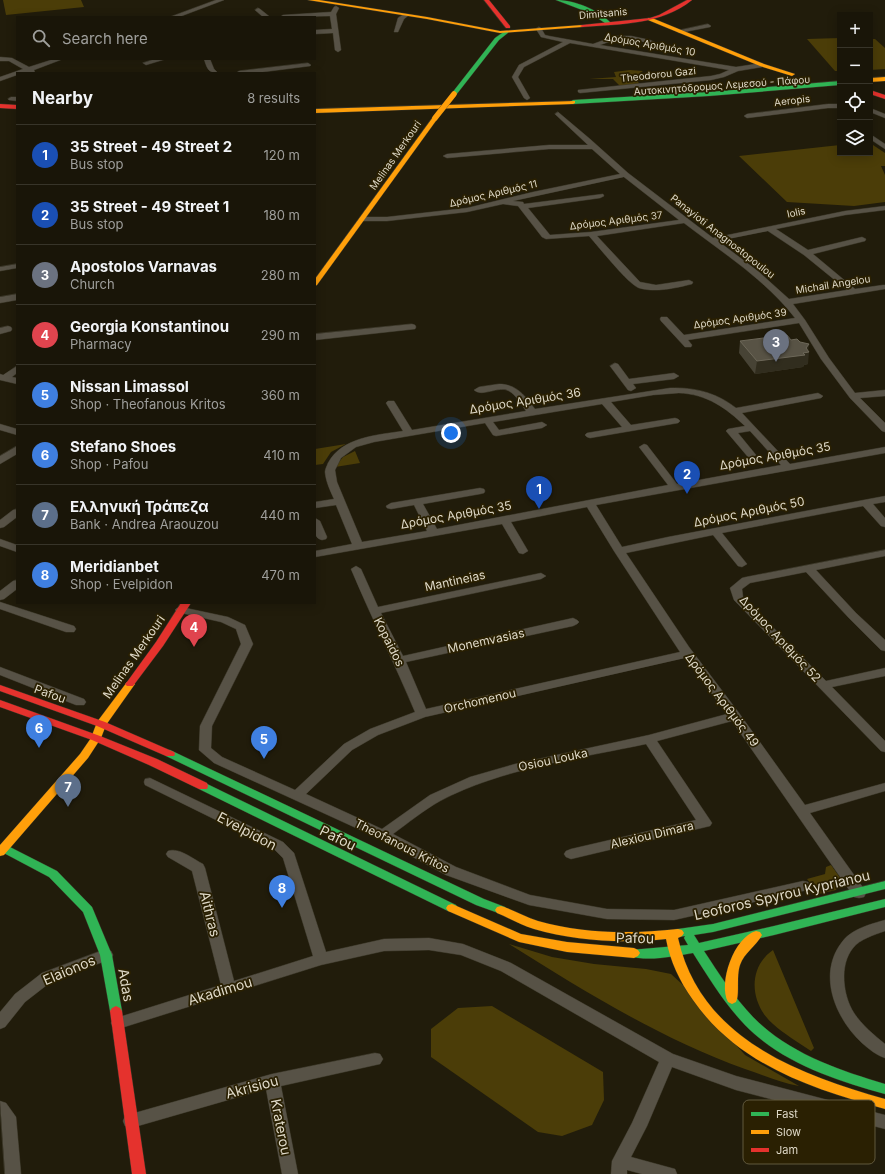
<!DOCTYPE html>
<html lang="en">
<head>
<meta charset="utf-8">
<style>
  :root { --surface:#191508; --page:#221e12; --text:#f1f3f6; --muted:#9f9f9c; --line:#373429; --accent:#9c9786 }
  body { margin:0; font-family:Inter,sans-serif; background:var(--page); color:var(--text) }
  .controls { position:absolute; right:12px; top:12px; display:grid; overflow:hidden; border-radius:0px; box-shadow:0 2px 10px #0003 }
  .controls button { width:36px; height:36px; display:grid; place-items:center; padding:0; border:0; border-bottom:1px solid var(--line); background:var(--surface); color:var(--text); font:20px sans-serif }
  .you { position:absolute; left:451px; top:433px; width:14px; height:14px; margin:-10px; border:3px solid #fff; border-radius:50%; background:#1a73e8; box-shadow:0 0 0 6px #1a73e833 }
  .badge { display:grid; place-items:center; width:26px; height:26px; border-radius:50%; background:var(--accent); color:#fff; font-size:13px; font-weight:700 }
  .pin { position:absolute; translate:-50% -33px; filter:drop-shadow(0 1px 2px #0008) }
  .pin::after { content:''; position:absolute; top:21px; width:14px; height:12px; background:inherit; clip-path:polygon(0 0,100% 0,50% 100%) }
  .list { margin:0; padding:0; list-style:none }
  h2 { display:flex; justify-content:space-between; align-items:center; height:52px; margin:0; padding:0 16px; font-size:17px }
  h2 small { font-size:13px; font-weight:400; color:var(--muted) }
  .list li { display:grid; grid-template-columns:26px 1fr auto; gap:12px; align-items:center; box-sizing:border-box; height:60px; padding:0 16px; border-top:1px solid var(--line) }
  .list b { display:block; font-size:15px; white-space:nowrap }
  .list p { margin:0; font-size:13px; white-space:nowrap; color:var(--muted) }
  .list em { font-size:13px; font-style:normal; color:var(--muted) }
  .icon { flex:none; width:22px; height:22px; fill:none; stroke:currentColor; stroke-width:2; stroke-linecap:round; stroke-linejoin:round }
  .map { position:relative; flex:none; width:885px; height:1174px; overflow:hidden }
  .search { position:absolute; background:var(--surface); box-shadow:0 2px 10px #0003; left:16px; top:16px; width:300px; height:44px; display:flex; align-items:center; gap:10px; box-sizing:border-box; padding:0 14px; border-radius:0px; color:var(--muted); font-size:15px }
  .panel { position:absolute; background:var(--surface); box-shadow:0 2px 10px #0003; left:16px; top:72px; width:300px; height:532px; border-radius:0px }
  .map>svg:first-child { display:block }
  .green { fill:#4b3d08 }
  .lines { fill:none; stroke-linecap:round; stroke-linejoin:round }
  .street-casing { stroke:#3a3627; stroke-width:1 }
  .fast-casing { stroke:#3a3627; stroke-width:1 }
  .slow-casing { stroke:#3a3627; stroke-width:1 }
  .jam-casing { stroke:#3a3627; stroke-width:1 }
  .street { fill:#575246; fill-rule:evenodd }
  .fast { fill:#30b455; fill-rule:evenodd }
  .slow { fill:#ff9f0a; fill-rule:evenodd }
  .jam { fill:#e5322d; fill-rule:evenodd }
  .slow-bridge-casing { stroke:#3a3627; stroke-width:6; stroke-linecap:butt }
  .slow-bridge { stroke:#ff9f0a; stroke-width:5.5 }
  .wall { fill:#474335 }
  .shaded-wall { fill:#312d1e }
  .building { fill:#585345; stroke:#6d6859 }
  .labels { text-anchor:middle; stroke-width:3.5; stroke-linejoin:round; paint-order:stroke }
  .far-street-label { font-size:10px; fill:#dfd9c8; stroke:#2a2002 }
  .street-label { font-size:12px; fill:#dfd9c8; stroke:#2a2002 }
  .near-street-label { font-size:14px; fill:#dfd9c8; stroke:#2a2002 }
  .key { fill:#2a2002; stroke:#60583d; stroke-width:1 }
  .key-label { font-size:11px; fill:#dfd9c8 }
</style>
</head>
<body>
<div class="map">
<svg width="885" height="1174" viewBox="0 0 885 1174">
  <rect width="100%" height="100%" fill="#211c0b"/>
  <g class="green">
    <path d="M3 0H81L84 7 6 15Z"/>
    <path d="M840 38V71H835L807 39Z"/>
    <path d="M870 39H875L885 48V69L870 70Z"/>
    <path d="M630 70 643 71 637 75 639 77 651 78 637 80 640 85 620 86 613 79H589L616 77 614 72Z"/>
    <path d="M870 143 885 153V166H881L885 175V202L854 206 787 202 739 156 840 145V153H870Z"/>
    <path d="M346 444 331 452 323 464 315 465V449Z"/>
    <path d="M355 451 360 463 335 467 343 457Z"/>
    <path d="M831 865 841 879 836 890 819 894 807 879 825 874 826 867Z"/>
    <path d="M509 944 552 957 594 964 646 969 671 974 683 985 745 1055 799 1086C780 1083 763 1075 745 1069 661 1039 584 991 509 944Z"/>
    <path d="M773 950 814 1048 811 1051C798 1042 784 1034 773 1024 750 1004 747 968 773 950Z"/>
    <path d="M492 1006 603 1072 604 1100 592 1125 562 1136 538 1132 431 1057V1029L458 1008Z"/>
  </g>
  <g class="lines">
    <defs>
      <g id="street">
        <path d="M216 0H224L179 17H170Z"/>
        <path d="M336 6 339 8 336 14 341 50 338 52 335 50 333 33 315 34V30L332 29 330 16 280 17 283 15 331 12 334 7Z"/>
        <path d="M258 8 260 9 270 17H263L255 10Z"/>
        <path d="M404 14 409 15 404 19 398 32H394L398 18Z"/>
        <path d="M708 24 711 26 710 27 679 33 676 31Z"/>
        <path d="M539 27 541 28 545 35 549 36 593 44 615 36H631L650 40 668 49C662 53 651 44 644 42 629 37 615 39 600 45L736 67 762 63 765 65 762 67 738 71 724 77 711 80 580 93 578 92V90L711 76 720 74 729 70 570 43 524 67 518 77 530 98 527 100 524 98 512 77 519 65 563 42 541 37 536 29Z"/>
        <path d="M0 57 12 58 29 67 54 59H63L34 70 35 73H17V75L0 81V77L23 69 9 61H0Z"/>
        <path d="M155 59H166L146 65 143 63Z"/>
        <path d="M204 59H210L214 69 218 73C208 73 207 68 204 59Z"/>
        <path d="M308 63 311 65 310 66 255 73H236L239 71Z"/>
        <path d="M11 97H17V101L9 100 8 99Z"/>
        <path d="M828 104H840V108H828L747 118 744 116 747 114Z"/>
        <path d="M870 108 885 114V118L870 112Z"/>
        <path d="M558 112 590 139 628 173 713 238 845 211 885 206V210L845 215 776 229 808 250 862 237 866 239 865 241 813 254 855 289 883 285H885V289L793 304 805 320 829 358 855 393 885 390V396L860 398 885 423V432L882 431 850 398 821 359 799 323 688 340 692 345 691 347H685L661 321 660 319 661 317H667L684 335 795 318C766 280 723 253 684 223L597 236 640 282 656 285 689 280 693 282 692 284C676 288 655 293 639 288 628 284 599 247 589 236L546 239 542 237 518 206 503 204 467 212 387 221H363L359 219 363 217H387L467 208 533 192 620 174 592 149H549L447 158 443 156 447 154 549 145H588L556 115 555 114ZM624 177 679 220 591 232 550 235 528 208 600 198 604 196 603 194 524 204 523 202 513 201ZM768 231 804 255 847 290 789 299 759 272 718 241Z"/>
        <path d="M870 134 885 144V149L870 139Z"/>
        <path d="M17 264V268L0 271V267Z"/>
        <path d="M17 294V300L0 303V297Z"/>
        <path d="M412 324 415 325 416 327 415 329 315 340V334Z"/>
        <path d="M8 326 11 327 12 329 11 331 0 334V328Z"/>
        <path d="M615 363 618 364 629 379 674 373 679 376 674 379 633 384 636 388 631 391 628 390 610 366Z"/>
        <path d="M17 366V373L12 377 17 378V384L0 380V374L3 375Z"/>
        <path d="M499 384C517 384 525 396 535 409L670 388C695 387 717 393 736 408L818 393 823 396 821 398 742 413 790 464 885 447V453L596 505 622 547 668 537 885 496V502L873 504 885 518V527L881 526 863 506 722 533 747 564 742 567 738 566 713 535 626 553 689 647 739 713 805 805 885 783V791L810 813 864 889 866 893 864 897 859 898 854 897 732 721 657 741 710 820 712 823 710 826 571 859 566 857 564 854 566 851 571 849 696 820 646 744C580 758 500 769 440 801 424 810 408 823 393 834L456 867 530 895 607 909 674 910 803 881 808 882 810 886 808 890 803 891 674 920 607 919 529 905 446 875 378 838 214 763 199 750 200 726 241 644 236 629 221 622 177 612 175 610 177 608 181 607 228 617 245 625 253 644 212 726 211 748 222 757 295 790 344 744 370 729 415 712C395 664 371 617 351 569L356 566 361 569 378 607 541 573 546 576 541 579 381 613 403 656 573 618 577 620 579 622 577 624 573 626 406 662 426 709 680 652 614 551 587 507 511 522 528 551 523 554 519 553 502 524 315 557V551L352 544 336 505 315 508V502L334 499C330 490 326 482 325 472 325 469 327 466 328 463 342 437 377 435 403 431L386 403 388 401H394L412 430 526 411C521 404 516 395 509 391 499 385 482 398 474 390L479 387ZM679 393C707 394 726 408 745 426L728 429 726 431 748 457 751 458 756 455 738 433 750 431 781 465 677 484 647 445 644 444 639 447 668 485 437 529 423 504 480 494 484 493 485 491 484 489 480 488 391 503 386 506 387 508 391 509 414 505 427 531 362 542 337 482 335 470 341 458 356 447 374 442 485 423 493 435 496 436 542 428 547 425 542 422 499 430 493 422 602 404 622 427 587 433 585 435 587 437 590 438 678 423 680 421 678 419 675 418 631 425 611 402 653 395ZM685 658 727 714 649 735 515 764 470 777 430 795 382 829 306 794 352 750 378 735 425 717Z"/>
        <path d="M0 424 17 429V435L0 430Z"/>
        <path d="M17 446V454L0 464V456Z"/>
        <path d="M17 509V517L4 527 0 528V520L13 510Z"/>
        <path d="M315 518 320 521 327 537 326 539 322 540C312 538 315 526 315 518Z"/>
        <path d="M0 539 17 545V552L0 546Z"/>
        <path d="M885 550V556L816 570 856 613 885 640V651L881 650 848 617 806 572 750 583 742 589 743 597 826 681 885 668V676L832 687 885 741V752L881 751 734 600 730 588 742 578 746 577Z"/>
        <path d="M17 580V589L4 599 0 600V591L13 581Z"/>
        <path d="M0 602 74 626 76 629 74 632H66L0 609Z"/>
        <path d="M0 667 84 699 86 702 84 705H76L0 675Z"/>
        <path d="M150 778 283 842 294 853 326 952 384 939 429 938 463 944 511 963 673 1054 736 1076 885 1115V1129L736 1090 672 1067 647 1126 631 1157 675 1169 677 1174H642L627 1170V1174H611L612 1161 632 1123 659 1062 501 971 461 955 429 950 384 951 321 965 118 1029 113 1027 111 1023 113 1019 221 985 192 871 168 857 166 854 168 851C179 847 193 859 203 864L205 868 234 981 313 956 283 858 273 848 145 785 144 782 145 779Z"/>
        <path d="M885 920V931C874 935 860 939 853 948 839 965 843 996 854 1013 862 1025 874 1035 885 1044V1058C876 1055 869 1049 862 1043 835 1018 817 974 842 942 851 929 871 924 885 920Z"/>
        <path d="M106 949 111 951 113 955 111 959 52 981 25 1002 5 1027 0 1029V1012L15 994 42 973Z"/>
        <path d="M375 1053 380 1054 383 1059 380 1064 281 1086 298 1174H282L266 1089 131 1128 125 1126 123 1121 125 1116 131 1114 272 1074Z"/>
        <path d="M0 1101 6 1103 16 1117 21 1174H5Z"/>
      </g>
      <g id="fast">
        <path d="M556 0C575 0 599 10 612 24L608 25 590 13Z"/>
        <path d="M505 31 509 32 499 40 456 95H452V93L495 38Z"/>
        <path d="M840 81V85L709 96 573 104 570 102 573 100 709 92Z"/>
        <path d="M170 750 484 899 505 907 507 910 505 913 501 914 476 905 166 756 165 754 166 752Z"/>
        <path d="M203 782 456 905 458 908 456 911 452 912 448 911 199 789 198 786 199 783Z"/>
        <path d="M4 844 57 871 92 907 112 955 122 1011 120 1014 116 1016 112 1014 110 1011 100 955 83 912 49 877 0 851V845Z"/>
        <path d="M885 881V889L713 932 694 935 699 943 774 926 885 899V907L774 935 704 951C719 974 734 997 753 1017 788 1053 838 1070 885 1084V1094C835 1080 782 1063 745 1025 724 1003 709 978 693 953 676 956 647 962 630 956L628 953 630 950 688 945 684 938 685 936 678 937 674 936 672 933 674 930 678 929 713 924Z"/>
      </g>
      <g id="slow">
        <path d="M308 0H319L427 17 500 31 582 25 584 26 582 27 500 33 427 19Z"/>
        <path d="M648 18H652L764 64 795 74 792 76 760 66 648 20Z"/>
        <path d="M885 77V81L870 82V78Z"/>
        <path d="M575 101V103L573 104 315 113V109Z"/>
        <path d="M433 117 438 118 317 285 315 286V279Z"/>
        <path d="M130 681 135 684 106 725 101 738 88 758 4 855 0 856V845L80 754 91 738 97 722 127 682Z"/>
        <path d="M452 904 521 934 567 942 634 948 638 950 640 953 638 956 634 958 567 952 519 942 448 911 446 908 448 905Z"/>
        <path d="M501 906C514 910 525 917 538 921 583 934 632 934 678 929L682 930 684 933 682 936 678 938C700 1038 797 1074 885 1099V1109C813 1089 738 1065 693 1000 680 982 670 961 666 939 623 944 576 941 534 929 521 925 509 918 497 913L495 910 497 907Z"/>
        <path d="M756 931 760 932 762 935C756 946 744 953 740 965 736 977 740 995 736 1002L732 1004 728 1002C718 983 734 937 756 931Z"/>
      </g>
      <g id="jam">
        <path d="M484 0H489L510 26V28H506Z"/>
        <path d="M687 0H692C661 25 620 24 582 27L580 26 582 25 650 18 659 15Z"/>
        <path d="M870 90 885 95V99L870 94Z"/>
        <path d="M0 104 17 105V109L0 108Z"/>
        <path d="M181 603H191L163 646 133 686H127L125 684 127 682 156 642Z"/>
        <path d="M0 685 105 722 174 752 175 754 174 756H166L97 726 0 691Z"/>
        <path d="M0 700 100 736 157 759 207 783 208 786 207 789H199L149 765 92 740 0 707Z"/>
        <path d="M116 1006 120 1008 122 1011 146 1174H132L110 1011 112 1008Z"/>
      </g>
    </defs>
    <use href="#street" class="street-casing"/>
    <use href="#fast" class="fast-casing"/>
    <use href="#slow" class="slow-casing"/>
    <use href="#jam" class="jam-casing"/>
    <use href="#street" class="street"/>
    <use href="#fast" class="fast"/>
    <use href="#slow" class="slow"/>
    <use href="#jam" class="jam"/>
    <defs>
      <path id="slow-bridge" d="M435 118 454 94"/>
    </defs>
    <use href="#slow-bridge" class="slow-bridge-casing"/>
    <use href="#slow-bridge" class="slow-bridge"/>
  </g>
  <path class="wall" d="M791 340 808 364 804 365 803 367 755 374 739 353 740 341Z"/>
  <path class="shaded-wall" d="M809 344 808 352H809L808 364 804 365 803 367 755 374 757 361Z"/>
  <path class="building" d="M787 335 791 340 797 339 800 342 809 344 806 348 809 352 803 353 805 355 757 361 740 341Z"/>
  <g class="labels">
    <g class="far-street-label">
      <text transform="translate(603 13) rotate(-5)" y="4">Dimitsanis</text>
      <text transform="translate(650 44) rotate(10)" y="4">Δρόμος Αριθμός 10</text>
      <text transform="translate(658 74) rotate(-6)" y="4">Theodorou Gazi</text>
      <text transform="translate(722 85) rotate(-4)" y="4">Αυτοκινητόδρομος Λεμεσού - Πάφου</text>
      <text transform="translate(792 100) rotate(-7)" y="4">Aeropis</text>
      <text transform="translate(395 155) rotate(-55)" y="4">Melinas Merkouri</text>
      <text transform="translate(493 193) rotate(-13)" y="4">Δρόμος Αριθμός 11</text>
      <text transform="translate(796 212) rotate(-12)" y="4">Iolis</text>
      <text transform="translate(616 220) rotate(-7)" y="4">Δρόμος Αριθμός 37</text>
      <text transform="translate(723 236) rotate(38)" y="4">Panayioti Anagnostopoulou</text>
      <text transform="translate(833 284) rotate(-9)" y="4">Michail Angelou</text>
      <text transform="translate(740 318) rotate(-8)" y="4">Δρόμος Αριθμός 39</text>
    </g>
    <g class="street-label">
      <text transform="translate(525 401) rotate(-9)" y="4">Δρόμος Αριθμός 36</text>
      <text transform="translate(775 456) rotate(-10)" y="4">Δρόμος Αριθμός 35</text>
      <text transform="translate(749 512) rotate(-11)" y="4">Δρόμος Αριθμός 50</text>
      <text transform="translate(456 515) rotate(-10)" y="4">Δρόμος Αριθμός 35</text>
      <text transform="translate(455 581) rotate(-12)" y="4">Mantineias</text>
      <text transform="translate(780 639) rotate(47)" y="4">Δρόμος Αριθμός 52</text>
      <text transform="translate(486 641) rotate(-12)" y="4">Monemvasias</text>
      <text transform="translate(389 642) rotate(63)" y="4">Kopaidos</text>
      <text transform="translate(134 657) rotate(-55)" y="4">Melinas Merkouri</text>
      <text transform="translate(50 694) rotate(20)" y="4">Pafou</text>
      <text transform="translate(722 700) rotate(53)" y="4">Δρόμος Αριθμός 49</text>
      <text transform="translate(480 701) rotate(-13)" y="4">Orchomenou</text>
      <text transform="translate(553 760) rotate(-12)" y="4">Osiou Louka</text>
      <text transform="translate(652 835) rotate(-13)" y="4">Alexiou Dimara</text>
      <text transform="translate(402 846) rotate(27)" y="4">Theofanous Kritos</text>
    </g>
    <g class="near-street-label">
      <text transform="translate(247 831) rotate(28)" y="5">Evelpidon</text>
      <text transform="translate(338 838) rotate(26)" y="5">Pafou</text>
      <text transform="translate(782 895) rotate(-13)" y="5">Leoforos Spyrou Kyprianou</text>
      <text transform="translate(210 914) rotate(76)" y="5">Aithras</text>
      <text transform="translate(635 938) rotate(1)" y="5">Pafou</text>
      <text transform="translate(69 970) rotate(-23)" y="5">Elaionos</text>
      <text transform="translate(126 985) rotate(80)" y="5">Adas</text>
      <text transform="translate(220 991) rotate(-17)" y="5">Akadimou</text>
      <text transform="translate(252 1087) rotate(-15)" y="5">Akrisiou</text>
      <text transform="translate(281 1127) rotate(79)" y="5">Kraterou</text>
    </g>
  </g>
  <rect x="743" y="1100" width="132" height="64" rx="6" class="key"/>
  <rect x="751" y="1112" width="18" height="4" fill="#30b455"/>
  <rect x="751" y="1130" width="18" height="4" fill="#ff9f0a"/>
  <rect x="751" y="1148" width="18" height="4" fill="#e5322d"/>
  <g class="key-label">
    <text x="776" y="1118">Fast</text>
    <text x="776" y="1136">Slow</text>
    <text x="776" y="1154">Jam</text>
  </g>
</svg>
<div class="controls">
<button>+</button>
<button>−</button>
<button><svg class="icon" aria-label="locate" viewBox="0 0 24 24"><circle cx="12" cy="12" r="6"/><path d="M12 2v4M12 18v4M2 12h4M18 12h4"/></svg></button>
<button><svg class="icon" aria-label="layers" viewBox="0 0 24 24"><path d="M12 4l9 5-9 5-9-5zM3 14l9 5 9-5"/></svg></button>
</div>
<div class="you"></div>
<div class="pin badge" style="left:539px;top:509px;background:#1a4fb4">1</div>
<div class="pin badge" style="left:687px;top:494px;background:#1a4fb4">2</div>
<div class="pin badge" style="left:776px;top:362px;background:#6b7280">3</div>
<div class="pin badge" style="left:194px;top:647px;background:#e0444e">4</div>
<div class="pin badge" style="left:264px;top:759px;background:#3f7fe0">5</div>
<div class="pin badge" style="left:39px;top:748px;background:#3f7fe0">6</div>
<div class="pin badge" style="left:68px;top:807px;background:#5c6f8a">7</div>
<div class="pin badge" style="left:282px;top:908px;background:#3f7fe0">8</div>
<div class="search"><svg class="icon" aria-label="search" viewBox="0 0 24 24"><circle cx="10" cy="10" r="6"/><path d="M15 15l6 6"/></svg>Search here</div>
<section class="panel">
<h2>Nearby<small>8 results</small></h2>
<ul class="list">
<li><span class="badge" style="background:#1a4fb4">1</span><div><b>35 Street - 49 Street 2</b><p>Bus stop</p></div><em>120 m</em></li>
<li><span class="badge" style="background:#1a4fb4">2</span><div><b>35 Street - 49 Street 1</b><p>Bus stop</p></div><em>180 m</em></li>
<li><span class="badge" style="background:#6b7280">3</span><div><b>Apostolos Varnavas</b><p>Church</p></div><em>280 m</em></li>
<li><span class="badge" style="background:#e0444e">4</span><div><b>Georgia Konstantinou</b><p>Pharmacy</p></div><em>290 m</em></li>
<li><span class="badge" style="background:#3f7fe0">5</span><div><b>Nissan Limassol</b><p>Shop · Theofanous Kritos</p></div><em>360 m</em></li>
<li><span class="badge" style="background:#3f7fe0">6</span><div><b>Stefano Shoes</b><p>Shop · Pafou</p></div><em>410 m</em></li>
<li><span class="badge" style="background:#5c6f8a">7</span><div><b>Ελληνική Τράπεζα</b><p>Bank · Andrea Araouzou</p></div><em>440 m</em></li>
<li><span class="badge" style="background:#3f7fe0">8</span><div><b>Meridianbet</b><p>Shop · Evelpidon</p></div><em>470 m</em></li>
</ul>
</section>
</div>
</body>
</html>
